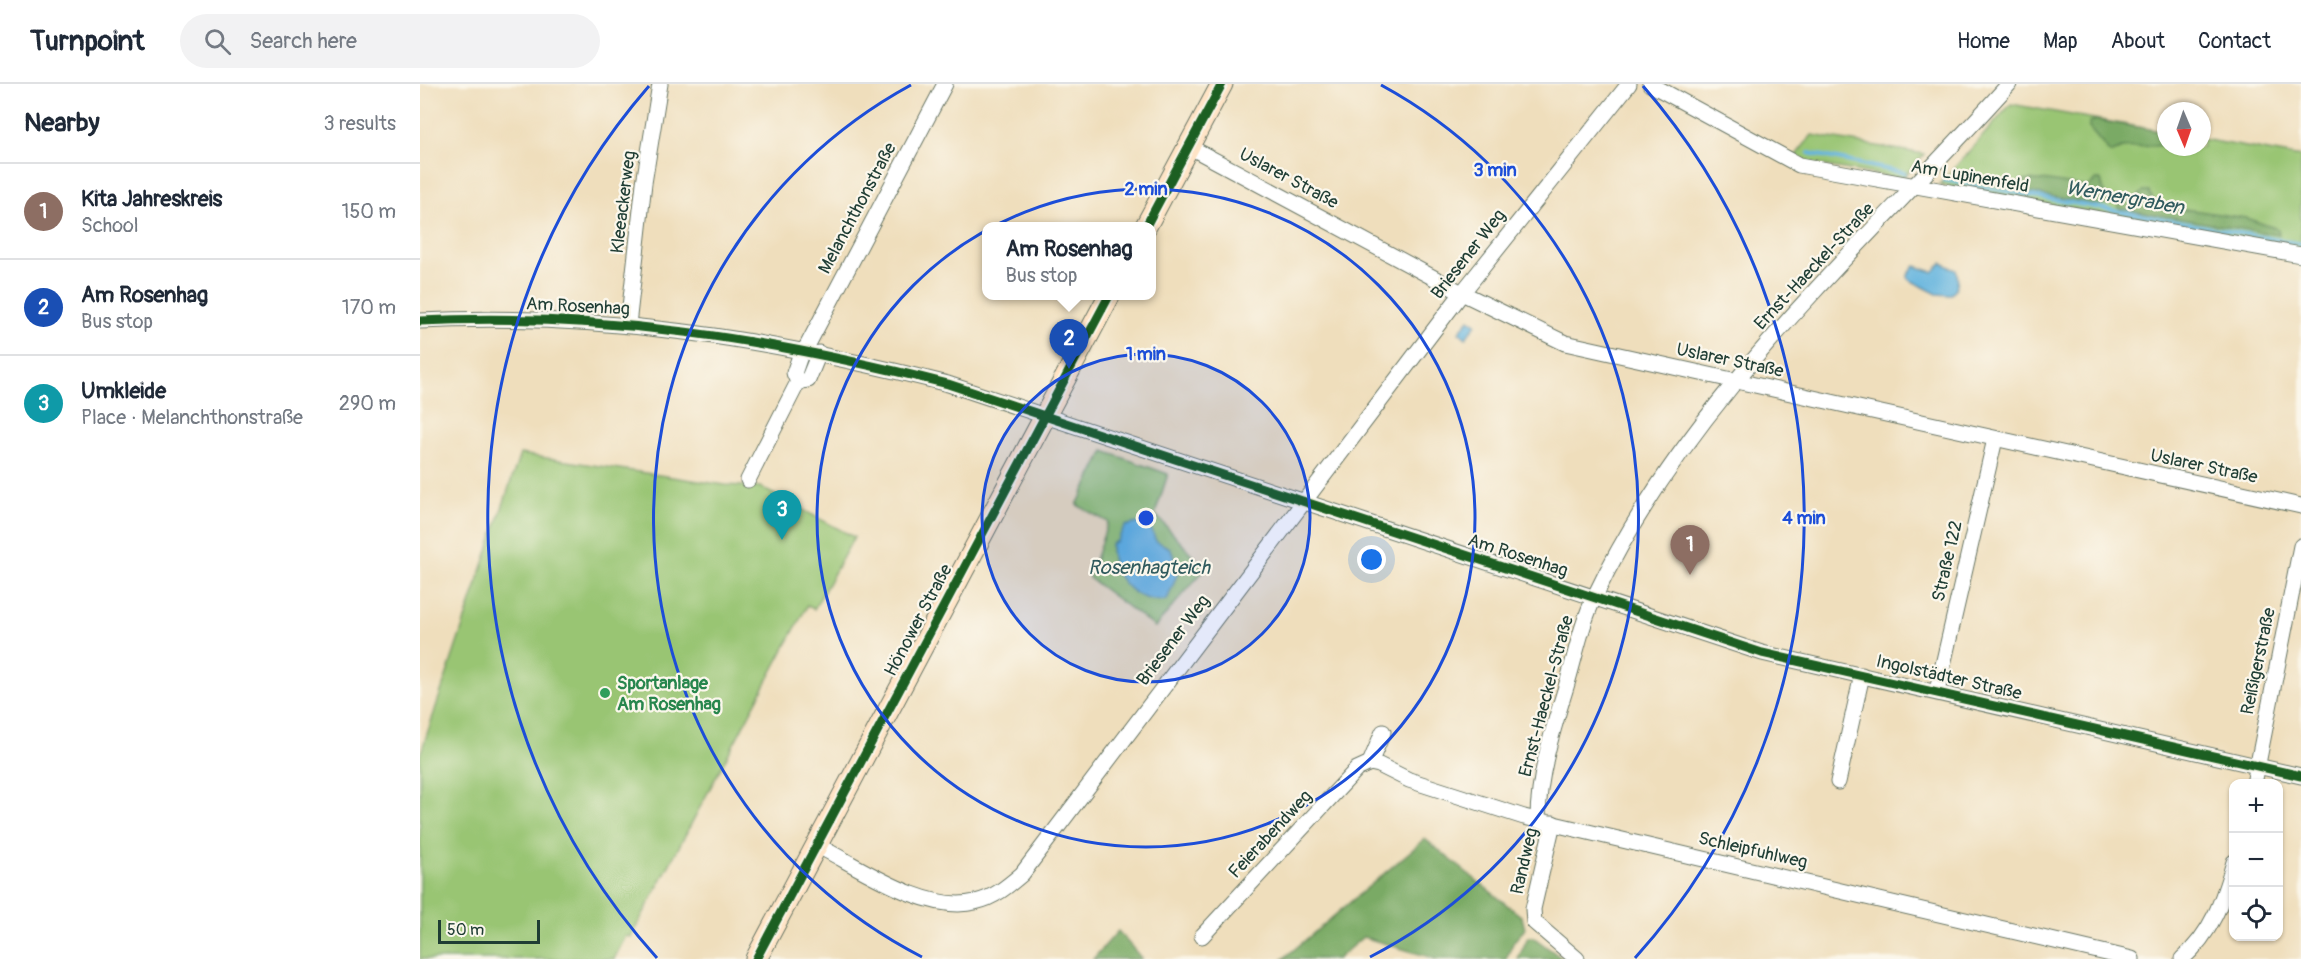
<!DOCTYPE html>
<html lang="en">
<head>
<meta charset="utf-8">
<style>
  :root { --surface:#fff; --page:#f2f2f3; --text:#1f2937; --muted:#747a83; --line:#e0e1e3; --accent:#1f6fb2 }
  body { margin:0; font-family:Pangolin,sans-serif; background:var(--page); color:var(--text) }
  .controls { position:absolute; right:18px; bottom:18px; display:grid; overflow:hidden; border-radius:12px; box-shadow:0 2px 4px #0004 }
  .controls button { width:54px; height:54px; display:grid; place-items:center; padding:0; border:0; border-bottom:2px solid var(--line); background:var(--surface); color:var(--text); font:30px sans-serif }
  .compass { position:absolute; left:1737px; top:18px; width:54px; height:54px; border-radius:50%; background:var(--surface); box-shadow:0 2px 4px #0004; rotate:178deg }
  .scale { position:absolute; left:18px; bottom:15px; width:102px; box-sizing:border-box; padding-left:6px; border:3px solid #1f3d34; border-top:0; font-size:16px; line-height:21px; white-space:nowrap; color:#1f3d34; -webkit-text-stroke:4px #fbf7ec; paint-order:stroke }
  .you { position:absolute; left:952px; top:476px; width:21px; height:21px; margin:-15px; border:4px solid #fff; border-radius:50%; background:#1a73e8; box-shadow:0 0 0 9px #1a73e833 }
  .badge { display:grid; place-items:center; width:39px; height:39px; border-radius:50%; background:var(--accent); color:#fff; font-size:20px; font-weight:700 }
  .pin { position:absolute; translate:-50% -50px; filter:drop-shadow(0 2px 3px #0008) }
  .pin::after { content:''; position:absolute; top:32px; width:21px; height:18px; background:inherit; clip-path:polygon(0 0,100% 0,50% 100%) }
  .popup { position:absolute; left:562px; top:138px; width:174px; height:78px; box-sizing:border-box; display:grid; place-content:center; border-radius:12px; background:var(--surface); filter:drop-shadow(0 2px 4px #0005); font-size:20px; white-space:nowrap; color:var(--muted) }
  .popup b { font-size:22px; color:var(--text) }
  .popup::after { content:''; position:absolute; left:50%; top:100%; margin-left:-12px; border:12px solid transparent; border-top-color:var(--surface) }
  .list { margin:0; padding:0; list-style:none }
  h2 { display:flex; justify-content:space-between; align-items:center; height:78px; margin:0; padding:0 24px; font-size:26px }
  h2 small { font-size:20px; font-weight:400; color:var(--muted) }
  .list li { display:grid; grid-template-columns:39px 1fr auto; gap:18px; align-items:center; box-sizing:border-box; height:96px; padding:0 24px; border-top:2px solid var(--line) }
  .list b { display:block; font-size:22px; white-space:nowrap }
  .list p { margin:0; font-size:20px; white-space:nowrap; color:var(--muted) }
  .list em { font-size:20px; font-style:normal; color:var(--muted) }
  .icon { flex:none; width:33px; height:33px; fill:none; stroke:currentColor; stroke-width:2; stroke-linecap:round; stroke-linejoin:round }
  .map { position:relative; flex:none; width:1881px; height:875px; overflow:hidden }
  header { display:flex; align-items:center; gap:36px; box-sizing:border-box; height:84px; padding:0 30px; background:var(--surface); border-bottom:2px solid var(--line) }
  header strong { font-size:28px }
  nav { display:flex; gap:33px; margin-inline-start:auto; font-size:21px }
  .search { width:420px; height:54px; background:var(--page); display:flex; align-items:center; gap:15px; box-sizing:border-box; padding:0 21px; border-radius:33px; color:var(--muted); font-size:22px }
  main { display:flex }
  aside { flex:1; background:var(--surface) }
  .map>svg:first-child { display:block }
  .green { fill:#99c573; stroke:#5c8154; stroke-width:1.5 }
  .forest { fill:#7aaa65; stroke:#4c744c; stroke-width:1.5 }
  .water { fill:#63b4de; stroke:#417889; stroke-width:1.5 }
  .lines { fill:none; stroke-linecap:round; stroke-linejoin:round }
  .stream { stroke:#63b4de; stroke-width:4 }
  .minor-casing { stroke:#687564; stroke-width:17 }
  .secondary-casing { stroke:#687564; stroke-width:23 }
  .minor { stroke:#fff; stroke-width:15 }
  .secondary { stroke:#ffe4c6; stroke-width:21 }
  .cycleway-casing { stroke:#fbf7ec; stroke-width:13 }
  .cycleway { stroke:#1b5e20; stroke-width:9 }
  .ring { fill:none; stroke:#1d4ed8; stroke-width:3 }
  .leisure-dot { fill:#2e9e5b; stroke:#fbf7ec; stroke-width:2 }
  .labels { text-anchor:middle; stroke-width:4.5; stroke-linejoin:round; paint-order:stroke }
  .street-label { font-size:18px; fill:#1f3d34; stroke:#fbf7ec }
  .leisure-label { font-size:18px; font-weight:bold; fill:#27864d; stroke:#fbf7ec; text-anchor:start }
  .water-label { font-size:20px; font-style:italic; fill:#305b5e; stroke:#fbf7ec }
  .centre { fill:#1d4ed8; stroke:#fbf7ec; stroke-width:3 }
  .ring-label { font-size:18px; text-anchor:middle; font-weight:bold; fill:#1d4ed8; stroke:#fbf7ec; stroke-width:4.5; stroke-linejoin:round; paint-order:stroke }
</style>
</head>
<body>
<header>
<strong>Turnpoint</strong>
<div class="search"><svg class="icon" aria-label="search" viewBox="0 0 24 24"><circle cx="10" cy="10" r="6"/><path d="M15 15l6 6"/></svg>Search here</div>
<nav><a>Home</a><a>Map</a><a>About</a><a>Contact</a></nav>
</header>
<main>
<aside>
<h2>Nearby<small>3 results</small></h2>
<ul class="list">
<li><span class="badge" style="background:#8d6e63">1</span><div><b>Kita Jahreskreis</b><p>School</p></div><em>150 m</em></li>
<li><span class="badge" style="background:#1a4fb4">2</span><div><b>Am Rosenhag</b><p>Bus stop</p></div><em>170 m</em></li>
<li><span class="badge" style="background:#0f9aa8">3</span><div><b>Umkleide</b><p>Place · Melanchthonstraße</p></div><em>290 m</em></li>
</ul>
</aside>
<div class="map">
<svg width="1881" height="875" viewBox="0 0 1881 875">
  <rect width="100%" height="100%" fill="#fbf7ec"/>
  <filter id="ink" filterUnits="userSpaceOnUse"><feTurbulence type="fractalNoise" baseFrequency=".0167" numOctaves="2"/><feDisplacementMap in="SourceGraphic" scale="12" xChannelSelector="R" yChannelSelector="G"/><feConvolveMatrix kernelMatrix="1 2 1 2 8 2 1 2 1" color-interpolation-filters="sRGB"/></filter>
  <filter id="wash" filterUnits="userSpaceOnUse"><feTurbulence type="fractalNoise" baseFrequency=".008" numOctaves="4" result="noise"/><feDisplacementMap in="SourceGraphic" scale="24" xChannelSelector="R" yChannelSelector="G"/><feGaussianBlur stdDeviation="1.35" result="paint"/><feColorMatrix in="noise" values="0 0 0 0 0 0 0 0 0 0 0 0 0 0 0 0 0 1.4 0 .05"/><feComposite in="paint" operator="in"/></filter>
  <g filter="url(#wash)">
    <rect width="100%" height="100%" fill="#efdebc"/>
    <g class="green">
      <path d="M1591 20 1746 48V63H1782V55L1881 73V166L1519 101Z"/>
      <path d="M1392 51 1504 70 1482 95 1388 79 1376 71Z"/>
      <path d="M684 367 748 390 735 430 785 485 735 543 669 494 688 438 657 421Z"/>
      <path d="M100 370 305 401 340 403 434 453 394 525 387 522 211 853 206 852 194 875H0V671Z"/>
    </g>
    <g class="forest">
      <path d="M1676 36 1746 48V61L1702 64 1690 69 1669 44V38Z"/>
      <path d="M1622 96 1667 103 1676 96H1681L1685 112 1694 114 1691 119 1676 121 1601 107 1597 100 1600 97Z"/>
      <path d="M1723 108H1729L1735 118 1751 126H1772L1826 134 1858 145 1859 151 1700 125 1698 121C1707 116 1716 115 1723 108Z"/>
      <path d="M1005 755 1102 833 1105 845 1094 857 1086 875H1016L943 853 917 875H863Z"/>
      <path d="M698 847 722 875H673Z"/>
      <path d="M1108 853H1113L1143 875H1098Z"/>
    </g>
    <g class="water">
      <path d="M1522 179 1536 186C1539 194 1538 206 1530 211L1517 210 1488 195V191L1495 182 1513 188Z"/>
      <path d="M1049 235 1056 240 1046 254 1039 248Z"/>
      <path d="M718 439 729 440 736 457 750 464 755 476 757 491 747 516C714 520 690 492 691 460L697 457 705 442Z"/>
    </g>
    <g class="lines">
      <g class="stream">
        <path d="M1389 69 1484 89"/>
        <path d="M1524 96 1881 160"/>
      </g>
    </g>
  </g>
  <g filter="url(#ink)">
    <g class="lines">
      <defs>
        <g id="minor">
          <path d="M1230 0 1379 81 1881 171"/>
          <path d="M768 62 1042 209 1145 259 1881 422"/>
          <path d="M0 237C184 228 350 255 528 300L1342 569 1881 692"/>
          <path d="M208 241 224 99 240 0"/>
          <path d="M385 266 525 0"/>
          <path d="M378 298 388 296 399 269"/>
          <path d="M378 298 374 289 382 266"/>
          <path d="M328 396 378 298"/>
          <path d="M1517 607 1575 355"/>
          <path d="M950 679 959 681 989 696 1104 733 1712 875"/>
          <path d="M950 679 963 648"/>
          <path d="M1418 698 1442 591"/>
          <path d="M1834 700 1881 462"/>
          <path d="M1118 735C1118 692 1133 645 1146 603 1155 574 1161 540 1175 512 1269 313 1444 162 1589 0"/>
          <path d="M1133 739 1113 825 1114 838 1157 875"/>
          <path d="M398 762C440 783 506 830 555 818 574 814 588 802 602 790L1042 209 1209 0"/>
          <path d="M782 852 937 685 950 679"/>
          <path d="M1762 875C1792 849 1803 816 1814 778"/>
        </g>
        <g id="secondary">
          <path d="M726 142 802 0"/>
          <path d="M336 875 689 212"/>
        </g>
      </defs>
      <use href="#minor" class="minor-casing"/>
      <use href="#secondary" class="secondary-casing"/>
      <use href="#minor" class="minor"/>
      <use href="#secondary" class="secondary"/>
      <defs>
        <g id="cycleway">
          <path d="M726 142 802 0"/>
          <path d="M0 237C184 228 350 255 528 300L1342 569 1881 692"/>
          <path d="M336 875 689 212"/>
        </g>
      </defs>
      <use href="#cycleway" class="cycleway-casing"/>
      <use href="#cycleway" class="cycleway"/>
    </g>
  </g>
  <circle cx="726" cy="434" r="164" fill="#1d4ed8" fill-opacity=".12"/>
  <g class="ring">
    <circle cx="726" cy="434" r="164"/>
    <circle cx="726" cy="434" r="329"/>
    <path d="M502 873A493 493 0 0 1 491 1M961 1A493 493 0 0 1 950 873"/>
    <path d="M237 874A658 658 0 0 1 229 2M1223 2A658 658 0 0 1 1215 874"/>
  </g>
  <circle class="leisure-dot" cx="185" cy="609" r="6"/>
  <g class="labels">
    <g class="street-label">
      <text transform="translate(1550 92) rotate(10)" y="6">Am Lupinenfeld</text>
      <text transform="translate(869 94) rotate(28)" y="6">Uslarer Straße</text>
      <text transform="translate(203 118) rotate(-83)" y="6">Kleeackerweg</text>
      <text transform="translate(437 124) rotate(-62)" y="6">Melanchthonstraße</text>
      <text transform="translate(1048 170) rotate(-52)" y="6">Briesener Weg</text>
      <text transform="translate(1394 182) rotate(-47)" y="6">Ernst-Haeckel-Straße</text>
      <text transform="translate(158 222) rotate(3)" y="6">Am Rosenhag</text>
      <text transform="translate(1310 276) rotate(12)" y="6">Uslarer Straße</text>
      <text transform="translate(1784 382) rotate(12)" y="6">Uslarer Straße</text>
      <text transform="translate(1098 471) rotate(18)" y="6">Am Rosenhag</text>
      <text transform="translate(1527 477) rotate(-77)" y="6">Straße 122</text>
      <text transform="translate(498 536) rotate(-62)" y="6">Hönower Straße</text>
      <text transform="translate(753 556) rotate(-53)" y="6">Briesener Weg</text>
      <text transform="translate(1838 577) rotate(-78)" y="6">Reißigerstraße</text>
      <text transform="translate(1529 593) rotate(13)" y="6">Ingolstädter Straße</text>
      <text transform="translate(1126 612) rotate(-75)" y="6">Ernst-Haeckel-Straße</text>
      <text transform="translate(850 750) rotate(-47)" y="6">Feierabendweg</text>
      <text transform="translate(1333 766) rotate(13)" y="6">Schleipfuhlweg</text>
      <text transform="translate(1104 777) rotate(-77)" y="6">Randweg</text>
    </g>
    <g class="leisure-label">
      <text x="197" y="605">Sportanlage<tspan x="197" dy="21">Am Rosenhag</tspan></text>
    </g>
    <g class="water-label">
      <text transform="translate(1705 113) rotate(10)" y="7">Wernergraben</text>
      <text x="729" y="490">Rosenhagteich</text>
    </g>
  </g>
  <circle cx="726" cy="434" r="9" class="centre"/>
  <g class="ring-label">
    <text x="1075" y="92">3 min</text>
    <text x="726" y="111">2 min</text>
    <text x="726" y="276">1 min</text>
    <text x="1384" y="440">4 min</text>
  </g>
</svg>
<div class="controls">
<button>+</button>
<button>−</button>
<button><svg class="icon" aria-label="locate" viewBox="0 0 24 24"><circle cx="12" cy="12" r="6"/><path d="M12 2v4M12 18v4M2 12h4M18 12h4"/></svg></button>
</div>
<svg class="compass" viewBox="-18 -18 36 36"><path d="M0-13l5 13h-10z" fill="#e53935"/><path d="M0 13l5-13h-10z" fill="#747a83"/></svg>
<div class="scale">50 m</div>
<div class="you"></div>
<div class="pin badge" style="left:1270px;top:491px;background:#8d6e63">1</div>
<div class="pin badge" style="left:649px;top:285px;background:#1a4fb4">2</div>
<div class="popup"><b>Am Rosenhag</b>Bus stop</div>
<div class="pin badge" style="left:362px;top:456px;background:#0f9aa8">3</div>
</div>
</main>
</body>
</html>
